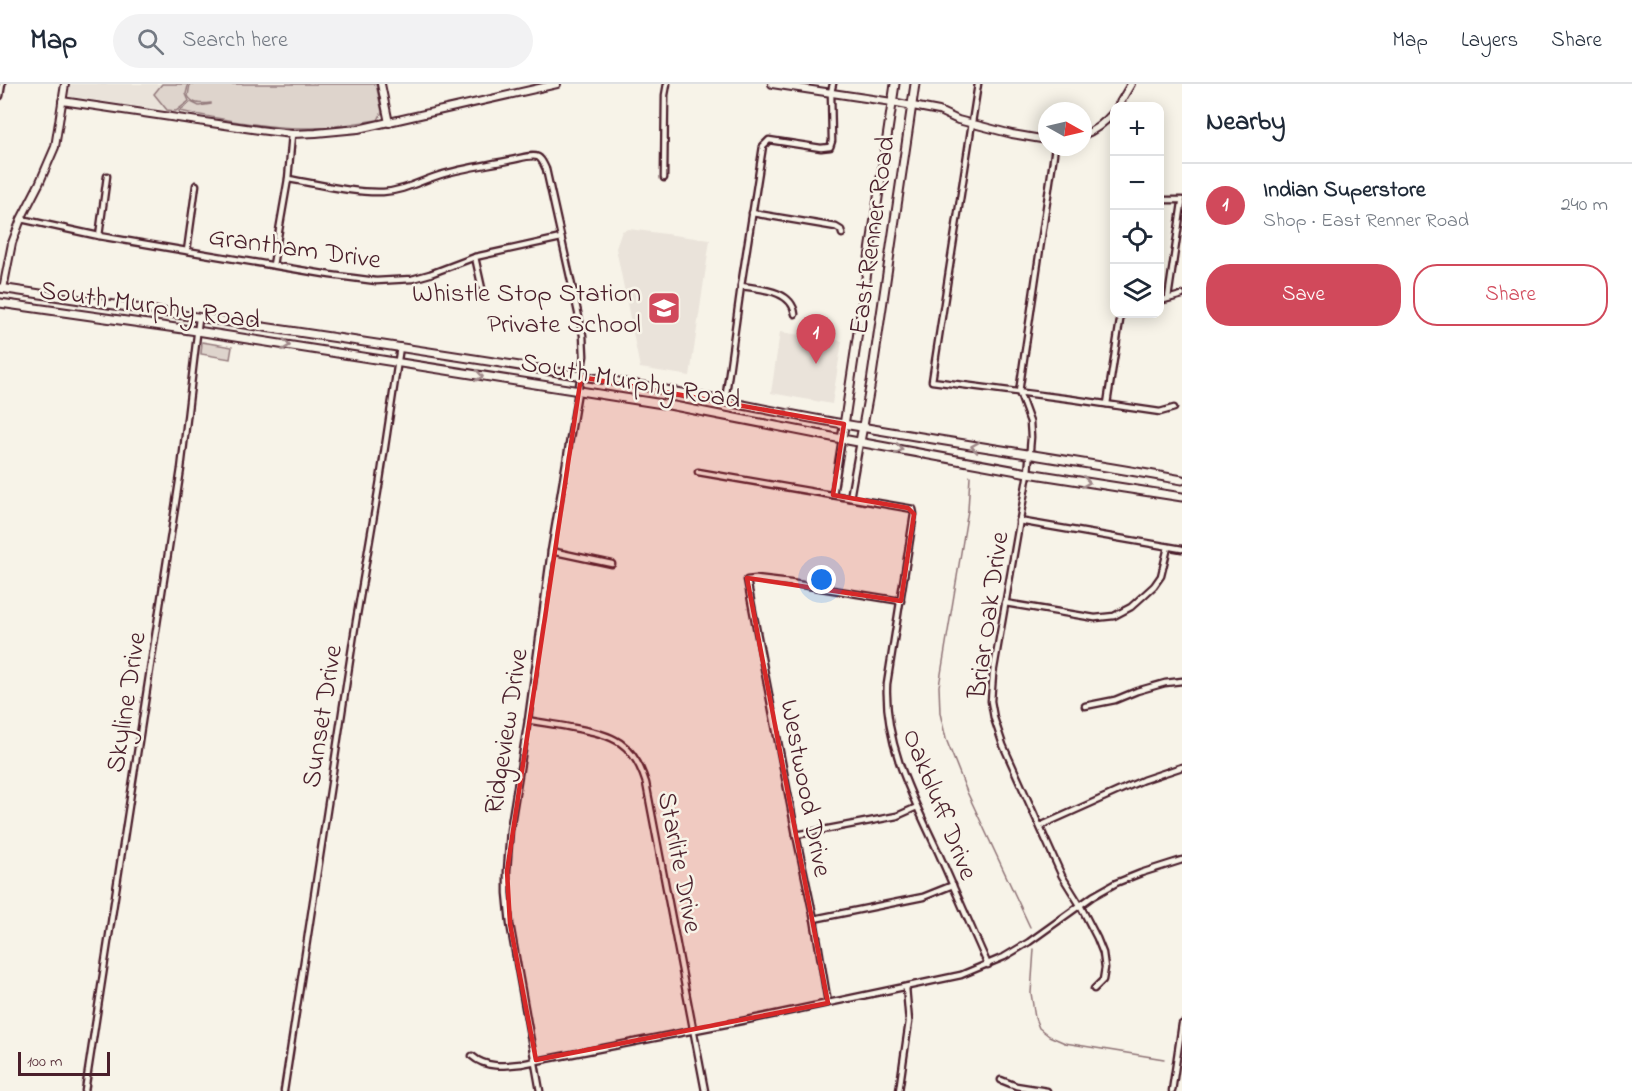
<!DOCTYPE html>
<html lang="en">
<head>
<meta charset="utf-8">
<style>
  :root { --surface:#fff; --page:#f2f2f3; --text:#1f2937; --muted:#747a83; --line:#e0e1e3; --accent:#d1495b }
  body { margin:0; font-family:"Indie Flower",sans-serif; background:var(--page); color:var(--text) }
  .controls { position:absolute; right:18px; top:18px; display:grid; overflow:hidden; border-radius:12px; box-shadow:0 3px 15px #0003 }
  .controls button { width:54px; height:54px; display:grid; place-items:center; padding:0; border:0; border-bottom:2px solid var(--line); background:var(--surface); color:var(--text); font:30px sans-serif }
  .compass { position:absolute; left:1038px; top:18px; width:54px; height:54px; border-radius:50%; background:var(--surface); box-shadow:0 3px 15px #0003; rotate:98deg }
  .scale { position:absolute; left:18px; bottom:15px; width:92px; box-sizing:border-box; padding-left:6px; border:3px solid #4a1f2b; border-top:0; font-size:16px; line-height:21px; white-space:nowrap; color:#4a1f2b; -webkit-text-stroke:4px #f7f3e8; paint-order:stroke }
  .you { position:absolute; left:822px; top:496px; width:21px; height:21px; margin:-15px; border:4px solid #fff; border-radius:50%; background:#1a73e8; box-shadow:0 0 0 9px #1a73e833 }
  .badge { display:grid; place-items:center; width:39px; height:39px; border-radius:50%; background:var(--accent); color:#fff; font-size:20px; font-weight:700 }
  .pin { position:absolute; translate:-50% -50px; filter:drop-shadow(0 2px 3px #0008) }
  .pin::after { content:''; position:absolute; top:32px; width:21px; height:18px; background:inherit; clip-path:polygon(0 0,100% 0,50% 100%) }
  .list { margin:0; padding:0; list-style:none }
  h2 { display:flex; justify-content:space-between; align-items:center; height:78px; margin:0; padding:0 24px; font-size:26px }
  h2 small { font-size:20px; font-weight:400; color:var(--muted) }
  .list li { display:grid; grid-template-columns:39px 1fr auto; gap:18px; align-items:center; box-sizing:border-box; height:84px; padding:0 24px; border-top:2px solid var(--line) }
  .list b { display:block; font-size:22px; white-space:nowrap }
  .list p { margin:0; font-size:20px; white-space:nowrap; color:var(--muted) }
  .list em { font-size:20px; font-style:normal; color:var(--muted) }
  .actions { display:flex; gap:12px; padding:18px 24px }
  .actions a { flex:1; padding:14px 0; border:2px solid var(--accent); border-radius:24px; text-align:center; font-size:21px; color:var(--accent) }
  .actions .main { background:var(--accent); color:#fff }
  .icon { flex:none; width:33px; height:33px; fill:none; stroke:currentColor; stroke-width:2; stroke-linecap:round; stroke-linejoin:round }
  .map { position:relative; flex:none; width:1182px; height:1007px; overflow:hidden }
  header { display:flex; align-items:center; gap:36px; box-sizing:border-box; height:84px; padding:0 30px; background:var(--surface); border-bottom:2px solid var(--line) }
  header strong { font-size:28px }
  nav { display:flex; gap:33px; margin-inline-start:auto; font-size:21px }
  .search { width:420px; height:54px; background:var(--page); display:flex; align-items:center; gap:15px; box-sizing:border-box; padding:0 21px; border-radius:33px; color:var(--muted); font-size:22px }
  main { display:flex }
  aside { flex:1; background:var(--surface) }
  .map>svg:first-child { display:block }
  .built { fill:#eae3da }
  .green { fill:#ded4cc; stroke:#947a7c; stroke-width:1.5 }
  .lines { fill:none; stroke-linecap:round; stroke-linejoin:round }
  .stream { stroke:#8e7275; stroke-width:1.5 }
  .minor-casing { stroke:#4a1f2b; stroke-width:9 }
  .tertiary-casing { stroke:#4a1f2b; stroke-width:10 }
  .secondary-casing { stroke:#4a1f2b; stroke-width:11 }
  .minor { stroke:#f7f3e8; stroke-width:4.5 }
  .tertiary { stroke:#f7f3e8; stroke-width:6 }
  .secondary { stroke:#f7f3e8; stroke-width:7 }
  .oneway { stroke:#a0898a }
  .marked { fill:#d62828; fill-opacity:0.2; stroke:#d62828; stroke-width:4.5; stroke-linejoin:round }
  .labels { text-anchor:middle; stroke-width:5; stroke-linejoin:round; paint-order:stroke }
  .street-label { font-size:27px; fill:#4a1f2b; stroke:#f7f3e8 }
  .poi-label { font-size:27px; fill:#4a1f2b; stroke:#f7f3e8; text-anchor:end }
</style>
</head>
<body>
<header>
<strong>Map</strong>
<div class="search"><svg class="icon" aria-label="search" viewBox="0 0 24 24"><circle cx="10" cy="10" r="6"/><path d="M15 15l6 6"/></svg>Search here</div>
<nav><a>Map</a><a>Layers</a><a>Share</a></nav>
</header>
<main>
<div class="map">
<svg width="1182" height="1007" viewBox="0 0 1182 1007">
  <rect width="100%" height="100%" fill="#f7f3e8"/>
  <filter id="ink" filterUnits="userSpaceOnUse"><feTurbulence type="fractalNoise" baseFrequency=".0167" numOctaves="2"/><feDisplacementMap in="SourceGraphic" scale="12" xChannelSelector="R" yChannelSelector="G"/><feConvolveMatrix kernelMatrix="1 2 1 2 8 2 1 2 1" color-interpolation-filters="sRGB"/></filter>
  <g filter="url(#ink)">
    <g class="built">
      <path d="M68 0H215L210 33 66 12Z"/>
      <path d="M629 145 710 156 690 292 640 284 616 164 622 147Z"/>
      <path d="M780 248 842 257 832 320 771 309Z"/>
    </g>
    <g class="green">
      <path d="M162 0H187L188 2 186 10 189 17 176 27 167 26 154 10Z"/>
      <path d="M190 0H376L382 28 378 36C353 39 328 45 303 44 261 44 219 34 179 27L191 18 199 22 211 20V19C202 20 193 21 188 12Z"/>
      <path d="M202 258 232 263 230 275 201 270Z"/>
    </g>
    <g class="lines">
      <g class="stream">
        <path d="M970 392 968 426 939 602 940 629 946 655 967 708 1030 843"/>
        <path d="M1034 865 1031 909 1035 934 1039 944 1049 952 1065 959 1164 975"/>
      </g>
      <defs>
        <g id="minor">
          <path d="M978 0 932 297 1071 315 1160 328 1174 324"/>
          <path d="M0 12 2 0"/>
          <path d="M1055 63 1019 308 1030 338 1031 353 1028 389 993 590 991 617 994 634 1003 661 1062 792 1080 821 1097 854 1103 869 1105 884 1103 896 1094 905"/>
          <path d="M664 94 665 11 667 0"/>
          <path d="M288 95C319 100 351 109 383 108 404 107 420 97 440 91 463 84 487 81 511 76 518 75 532 70 538 73 542 75 544 81 546 85L583 251 584 272 551 467 528 636 510 746 507 787V809L510 840 540 1007"/>
          <path d="M1160 116H1182"/>
          <path d="M752 129 836 143 841 146 842 150"/>
          <path d="M21 135 99 152 187 167 330 191 376 197 412 195 430 190 475 173 561 154"/>
          <path d="M99 152 107 92"/>
          <path d="M187 167 196 101"/>
          <path d="M475 173 483 209"/>
          <path d="M273 181 288 95 292 50"/>
          <path d="M741 202C760 205 792 206 795 230"/>
          <path d="M1168 214 1182 119"/>
          <path d="M1160 217 1182 211"/>
          <path d="M725 317 741 202 763 62 769 56 821 64 830 63 832 57 831 8 833 0"/>
          <path d="M1107 320 1121 230"/>
          <path d="M698 388 913 425 914 430 887 600C884 661 914 716 939 770 955 807 972 844 988 881"/>
          <path d="M833 411 842 355"/>
          <path d="M850 414 860 358"/>
          <path d="M1019 437 1182 465"/>
          <path d="M551 467 612 480"/>
          <path d="M1005 519 1095 534 1114 532 1131 523 1154 502 1161 492 1168 463"/>
          <path d="M1085 622 1115 616 1137 607 1165 599 1182 597"/>
          <path d="M528 636C543 639 558 641 574 644 614 651 633 658 646 699L705 1007"/>
          <path d="M1040 742 1143 696 1182 683"/>
          <path d="M796 751 897 732 917 723"/>
          <path d="M814 835 923 813 953 801"/>
          <path d="M828 919 814 835 796 751 747 496 756 495 790 499 901 517"/>
          <path d="M472 972C486 984 503 982 521 980L757 934 961 891 1004 873 1029 858 1093 812 1116 799 1141 789 1182 776"/>
          <path d="M1001 996 1016 1002 1047 1007"/>
          <path d="M85 1007 181 385 199 234"/>
          <path d="M284 1007 356 537 380 396 400 263"/>
          <path d="M899 1007 909 938 906 903"/>
          <path d="M1172 1007 1182 940"/>
        </g>
        <g id="tertiary">
          <path d="M381 0 389 39"/>
          <path d="M772 0 892 18 939 27 958 36 1012 50 1047 56"/>
          <path d="M62 17 259 46 292 50 316 49 358 45 557 0"/>
          <path d="M1118 22 1131 0"/>
          <path d="M1083 51C1095 47 1106 37 1114 28"/>
          <path d="M3 205 12 159 21 135 39 100 55 63 65 0"/>
        </g>
        <g id="secondary">
          <path d="M0 204C214 236 429 266 643 302 718 315 792 332 867 344 972 362 1077 377 1182 396"/>
          <path d="M0 219 197 247 669 321 842 355 1028 389 1182 413"/>
          <path d="M842 355 895 0"/>
          <path d="M860 358 871 298 915 0"/>
        </g>
      </defs>
      <use href="#minor" class="minor-casing"/>
      <use href="#tertiary" class="tertiary-casing"/>
      <use href="#secondary" class="secondary-casing"/>
      <use href="#minor" class="minor"/>
      <use href="#tertiary" class="tertiary"/>
      <use href="#secondary" class="secondary"/>
    </g>
    <defs><path id="oneway-chevron" d="M-2-3.5L2.5 0L-2 3.5" fill="none" stroke-width="1.6" stroke-linecap="round" stroke-linejoin="round" transform="scale(1.5)"/></defs>
    <g class="oneway">
      <use href="#oneway-chevron" transform="translate(286 261) rotate(9)"/>
      <use href="#oneway-chevron" transform="translate(479 292) rotate(9)"/>
      <use href="#oneway-chevron" transform="translate(787 329) rotate(-170)"/>
      <use href="#oneway-chevron" transform="translate(975 363) rotate(-171)"/>
      <use href="#oneway-chevron" transform="translate(899 365) rotate(10)"/>
      <use href="#oneway-chevron" transform="translate(1086 398) rotate(9)"/>
    </g>
  </g>
  <path class="marked" d="M581 293 844 340 833 411 908 424 914 430 901 517 747 494 828 919 536 976 510 840 507 787Z"/>
  <defs>
    <symbol id="school-square" viewBox="-11 -11 22 22"><rect x="-9" y="-9" width="18" height="18" rx="4" fill="#d1495b" stroke="#f7f3e8"/><path d="M0-5L7-2L0 1L-7-2ZM-4 1L0 2.5L4 1V4Q0 6-4 4Z" fill="#fff"/></symbol>
  </defs>
  <g fill-rule="evenodd">
    <use href="#school-square" x="645" y="205" width="38" height="38"/>
  </g>
  <g class="labels">
    <g class="street-label">
      <text transform="translate(871 151) rotate(-82)" y="9">East Renner Road</text>
      <text transform="translate(295 163) rotate(8)" y="9">Grantham Drive</text>
      <text transform="translate(150 220) rotate(8)" y="9">South Murphy Road</text>
      <text transform="translate(631 296) rotate(10)" y="9">South Murphy Road</text>
      <text transform="translate(987 531) rotate(-82)" y="9">Briar Oak Drive</text>
      <text transform="translate(125 618) rotate(-81)" y="9">Skyline Drive</text>
      <text transform="translate(321 632) rotate(-81)" y="9">Sunset Drive</text>
      <text transform="translate(505 647) rotate(-81)" y="9">Ridgeview Drive</text>
      <text transform="translate(807 704) rotate(79)" y="9">Westwood Drive</text>
      <text transform="translate(941 720) rotate(68)" y="9">Oakbluff Drive</text>
      <text transform="translate(681 778) rotate(79)" y="9">Starlite Drive</text>
    </g>
    <g class="poi-label">
      <text x="641" y="217">Whistle Stop Station<tspan x="641" dy="31">Private School</tspan></text>
    </g>
  </g>
</svg>
<div class="controls">
<button>+</button>
<button>−</button>
<button><svg class="icon" aria-label="locate" viewBox="0 0 24 24"><circle cx="12" cy="12" r="6"/><path d="M12 2v4M12 18v4M2 12h4M18 12h4"/></svg></button>
<button><svg class="icon" aria-label="layers" viewBox="0 0 24 24"><path d="M12 4l9 5-9 5-9-5zM3 14l9 5 9-5"/></svg></button>
</div>
<svg class="compass" viewBox="-18 -18 36 36"><path d="M0-13l5 13h-10z" fill="#e53935"/><path d="M0 13l5-13h-10z" fill="#747a83"/></svg>
<div class="scale">100 m</div>
<div class="you"></div>
<div class="pin badge" style="left:816px;top:280px">1</div>
</div>
<aside>
<h2>Nearby<small></small></h2>
<ul class="list">
<li><span class="badge">1</span><div><b>Indian Superstore</b><p>Shop · East Renner Road</p></div><em>240 m</em></li>
</ul>
<div class="actions"><a class="main">Save</a><a>Share</a></div>
</aside>
</main>
</body>
</html>
